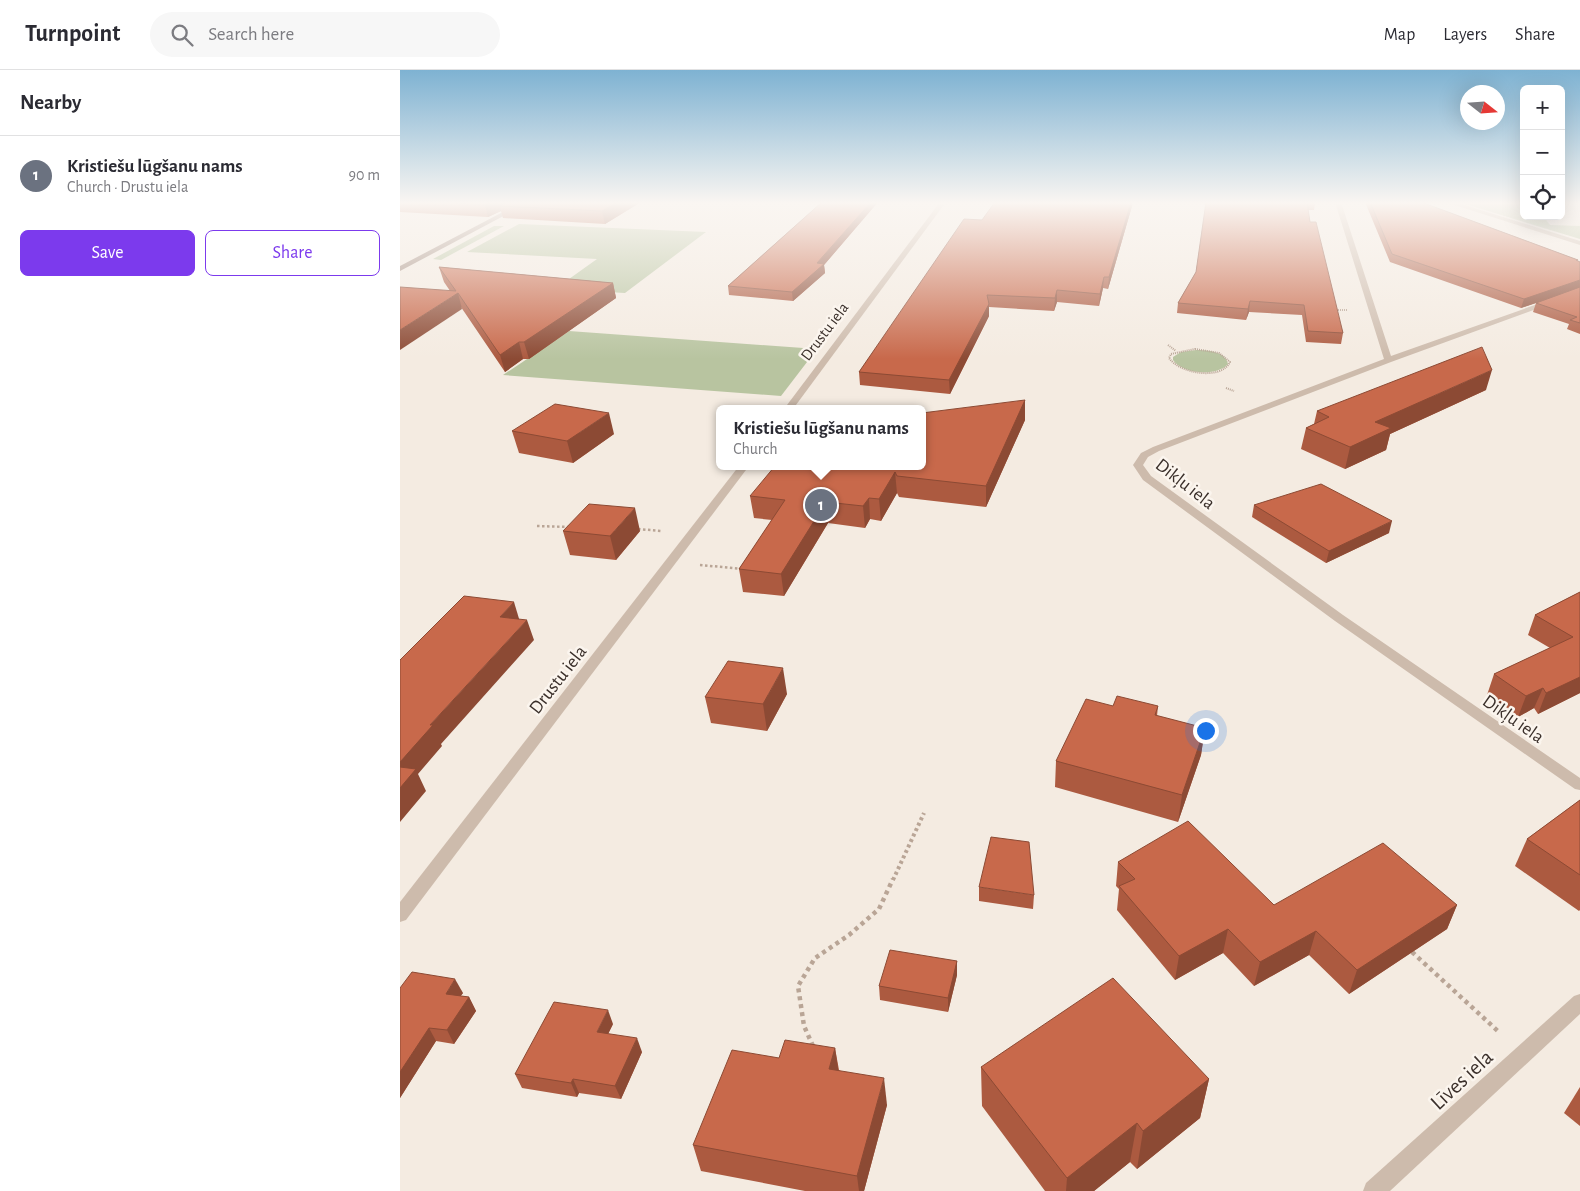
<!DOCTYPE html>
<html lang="en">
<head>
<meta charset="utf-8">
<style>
  :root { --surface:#fff; --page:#f7f7f7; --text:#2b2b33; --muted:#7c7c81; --line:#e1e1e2; --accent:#7c3aed }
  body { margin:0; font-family:"Alegreya Sans",sans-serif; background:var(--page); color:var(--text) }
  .controls { position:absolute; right:15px; top:15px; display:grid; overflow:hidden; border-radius:8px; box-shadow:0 5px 20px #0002 }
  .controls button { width:45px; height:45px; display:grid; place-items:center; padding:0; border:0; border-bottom:1px solid var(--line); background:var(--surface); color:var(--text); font:25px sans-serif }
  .compass { position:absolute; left:1060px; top:15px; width:45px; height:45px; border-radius:50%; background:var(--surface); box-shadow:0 5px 20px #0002; rotate:107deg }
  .you { position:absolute; left:805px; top:660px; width:18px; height:18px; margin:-12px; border:4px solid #fff; border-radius:50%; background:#1a73e8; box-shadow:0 0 0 8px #1a73e833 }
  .badge { display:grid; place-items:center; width:32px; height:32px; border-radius:50%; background:var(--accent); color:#fff; font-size:16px; font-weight:700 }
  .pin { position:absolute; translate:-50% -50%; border:2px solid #fff; box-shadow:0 1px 5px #0006 }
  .popup { position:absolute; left:316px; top:335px; width:210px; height:65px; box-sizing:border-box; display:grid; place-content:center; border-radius:8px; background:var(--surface); filter:drop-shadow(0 1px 4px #0005); font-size:16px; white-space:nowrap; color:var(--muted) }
  .popup b { font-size:19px; color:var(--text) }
  .popup::after { content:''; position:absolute; left:50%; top:100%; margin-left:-10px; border:10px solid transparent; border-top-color:var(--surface) }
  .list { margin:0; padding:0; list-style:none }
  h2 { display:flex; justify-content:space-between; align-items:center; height:65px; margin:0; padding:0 20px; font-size:21px }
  h2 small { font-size:16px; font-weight:400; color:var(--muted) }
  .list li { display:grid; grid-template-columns:32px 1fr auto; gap:15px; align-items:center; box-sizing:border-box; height:80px; padding:0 20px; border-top:1px solid var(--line) }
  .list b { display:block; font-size:19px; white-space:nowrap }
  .list p { margin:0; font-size:16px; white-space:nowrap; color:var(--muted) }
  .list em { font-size:16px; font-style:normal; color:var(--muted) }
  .actions { display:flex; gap:10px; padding:15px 20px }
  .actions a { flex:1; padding:11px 0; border:1px solid var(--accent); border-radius:8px; text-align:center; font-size:18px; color:var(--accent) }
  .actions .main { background:var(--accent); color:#fff }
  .icon { flex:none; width:28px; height:28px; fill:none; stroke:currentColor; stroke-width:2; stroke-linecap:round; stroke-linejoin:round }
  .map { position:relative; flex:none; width:1180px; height:1121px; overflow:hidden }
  header { display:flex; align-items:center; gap:30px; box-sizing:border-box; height:70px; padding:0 25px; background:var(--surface); border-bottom:1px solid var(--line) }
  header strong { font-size:24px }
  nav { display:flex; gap:28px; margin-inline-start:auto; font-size:18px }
  .search { width:350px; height:45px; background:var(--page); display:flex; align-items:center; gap:12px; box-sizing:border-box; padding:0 18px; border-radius:28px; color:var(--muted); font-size:19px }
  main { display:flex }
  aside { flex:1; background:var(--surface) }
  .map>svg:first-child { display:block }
  .green { fill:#b8c4a0 }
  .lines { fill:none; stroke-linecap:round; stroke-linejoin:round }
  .path-far3 { stroke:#b9a596; stroke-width:2; stroke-dasharray:1 1; stroke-linecap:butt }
  .path-far2 { stroke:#b9a596; stroke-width:2.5; stroke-dasharray:2.5 2.5; stroke-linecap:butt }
  .path-far1 { stroke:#b9a596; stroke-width:4; stroke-dasharray:3 3; stroke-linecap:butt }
  .path { stroke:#b9a596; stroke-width:4.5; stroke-dasharray:4 4; stroke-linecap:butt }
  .minor { fill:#cdbbac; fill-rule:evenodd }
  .tertiary { fill:#cdbbac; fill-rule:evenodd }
  .secondary { fill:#a18a7d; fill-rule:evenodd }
  .wall { fill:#ac5a40 }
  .shaded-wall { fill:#8c4a34 }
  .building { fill:#c8694b; stroke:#8c4a34 }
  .labels { text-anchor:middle; stroke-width:5; stroke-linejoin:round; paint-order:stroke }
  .far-street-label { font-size:16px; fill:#3b302b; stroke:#fbf5ee }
  .street-label { font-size:19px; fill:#3b302b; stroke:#fbf5ee }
  .near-street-label { font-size:22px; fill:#3b302b; stroke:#fbf5ee }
</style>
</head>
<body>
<header>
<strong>Turnpoint</strong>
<div class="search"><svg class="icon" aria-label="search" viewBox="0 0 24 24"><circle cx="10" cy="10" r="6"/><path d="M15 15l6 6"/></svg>Search here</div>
<nav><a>Map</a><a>Layers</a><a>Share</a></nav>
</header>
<main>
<aside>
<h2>Nearby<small></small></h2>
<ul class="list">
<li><span class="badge" style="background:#6b7280">1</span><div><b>Kristiešu lūgšanu nams</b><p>Church · Drustu iela</p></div><em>90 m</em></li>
</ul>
<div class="actions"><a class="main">Save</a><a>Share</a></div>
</aside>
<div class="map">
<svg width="1180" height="1121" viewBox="0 0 1180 1121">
  <rect width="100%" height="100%" fill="#f4ebe1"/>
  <g class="green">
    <path d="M1059 132H1124V146H1143L1150 155 1180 156V169Z"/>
    <path d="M119 154 306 162 225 223 155 219 197 189 67 182Z"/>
    <path d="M94 156H104L41 190 33 189Z"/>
    <path d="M169 261 417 279 381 326 103 305Z"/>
    <path d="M796 280C807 280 825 281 828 294 817 307 782 304 773 290V287L781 282Z"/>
  </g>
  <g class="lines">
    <g class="path-far3">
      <path d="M938 240H947"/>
      <path d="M768 275 776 281"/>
      <path d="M795 279 819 283 830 292C821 311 779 303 769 288L771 284Z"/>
      <path d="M826 318 834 321"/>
    </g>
    <g class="path-far2">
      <path d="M137 456 169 457"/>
      <path d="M238 459 261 461"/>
      <path d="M300 495 344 499"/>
    </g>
    <path class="path-far1" d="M493 810 524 743"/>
    <g class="path">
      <path d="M1012 882 1100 963"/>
      <path d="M413 976 404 956 398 916 415 888 449 865 479 839 493 809"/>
    </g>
    <g class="minor">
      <path d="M540 132H546L393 339H384Z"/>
      <path d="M935 132H941L991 286 1180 219V223L991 292 759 381 748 387 743 395 751 406 943 545 1180 708V720L1175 719 935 551 743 410 733 395 741 383 753 377 984 289Z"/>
      <path d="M339 396H349L6 850 0 852V832Z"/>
      <path d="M1180 924V944L990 1121H963L966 1113 1174 926Z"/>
    </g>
    <path class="tertiary" d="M1045 132H1055L1180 171V175Z"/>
    <path class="secondary" d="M122 132H130L0 201V196Z"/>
  </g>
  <g class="wall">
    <path d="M0 132H241L205 154 103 148 101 141 88 147 0 142Z"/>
    <path d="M422 132H478L424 195 425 203 393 231 329 225 328 216Z"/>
    <path d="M805 132H915L914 140H908L910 152 943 263 941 274 906 272 902 245 849 242 846 250 777 243 778 233 796 202 805 140Z"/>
    <path d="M965 132H1021L1178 190 1177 191 1180 192V264L1167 259 1169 254 1133 242 1136 233 1121 238 990 192Z"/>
    <path d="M732 136 708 219 703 218 699 236 657 232 654 241 589 237V246L550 324 460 315 459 302 582 150Z"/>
    <path d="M39 197 213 213 216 228 129 289H123L105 302 44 212Z"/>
    <path d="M1086 320 990 364 986 380 945 399 901 379 906 358 914 354 917 341Z"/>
    <path d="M625 330V350L586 437 499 427 497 423 481 451 470 449 465 458 428 453 384 526 343 522 339 499 372 450 354 448 350 426 522 396Z"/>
    <path d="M112 361 214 364 173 393 119 383Z"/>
    <path d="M854 435 989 463 926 493 852 447Z"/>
    <path d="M163 461H240L216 490 170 485Z"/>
    <path d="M1180 522V623L1138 644 1134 638 1118 647 1087 625 1094 604 1150 578 1128 565 1135 545Z"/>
    <path d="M387 624 367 661 311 653 305 627Z"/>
    <path d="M713 636H758L757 646 805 658 801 685 778 752 655 717 656 691Z"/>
    <path d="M1180 730V840L1179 841 1115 796 1127 769Z"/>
    <path d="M718 792 874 835H1057L1047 859 949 924 909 885 854 916 823 883 775 910 717 840 719 819 716 816Z"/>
    <path d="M579 817 634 825 633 839 579 831Z"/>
    <path d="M557 891V905L548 942 480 930 479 916Z"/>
    <path d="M0 918 63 923 60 926 69 927 76 941 54 974 36 971 0 1028Z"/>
    <path d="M213 954 208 964 242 982 221 1029 179 1023 177 1027 122 1018 115 1004Z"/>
    <path d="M435 978 439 1000 487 1035 464 1121H405L301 1101 293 1075Z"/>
    <path d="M581 997 809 1009 800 1048 737 1099 730 1092 694 1121H645L582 1036Z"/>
    <path d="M1180 1017V1056L1164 1043Z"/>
  </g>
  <g class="shaded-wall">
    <path d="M90 132H117L100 136 101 141 88 147 85 135Z"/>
    <path d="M217 132H241L205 154 202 141Z"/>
    <path d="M471 132H478L424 195 425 203 393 231 392 222Z"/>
    <path d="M731 132H733L732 136 708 219 709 207Z"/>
    <path d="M704 207 703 218 699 236 700 224Z"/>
    <path d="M1180 210V218L1121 238 1124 229Z"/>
    <path d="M213 213 216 228 129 289 124 272Z"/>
    <path d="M657 220V232L654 241 655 228Z"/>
    <path d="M58 223 62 239 0 280V260Z"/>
    <path d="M850 231 849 242 846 250 848 239Z"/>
    <path d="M589 234V246L550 324 549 310Z"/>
    <path d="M119 272 123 289 105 302 100 285Z"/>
    <path d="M1092 300 1086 320 990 364 986 380 945 399 950 377 975 352Z"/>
    <path d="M625 330V350L586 437V416Z"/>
    <path d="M209 343 214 364 173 393 167 371Z"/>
    <path d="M495 402 497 423 481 451 479 429Z"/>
    <path d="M469 428 470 449 465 458 463 436Z"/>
    <path d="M426 432 428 453 384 526 381 504Z"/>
    <path d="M235 438 240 461 216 490 210 466Z"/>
    <path d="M992 451 989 463 926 493 929 481Z"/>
    <path d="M114 532 120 552 100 547Z"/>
    <path d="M127 550 134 570 41 674 42 676 18 704 26 721 0 752V692L30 655Z"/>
    <path d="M383 598 387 624 367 661 363 634Z"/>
    <path d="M1180 607V623L1138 644 1146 623Z"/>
    <path d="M1143 618 1134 638 1118 647 1126 626Z"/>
    <path d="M805 658 801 685 778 752 782 725Z"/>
    <path d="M1057 835 1047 859 949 924 957 900Z"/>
    <path d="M828 859 823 883 775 910 779 886Z"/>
    <path d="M916 861 909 885 854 916 860 892Z"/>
    <path d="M557 891V905L548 942V928Z"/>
    <path d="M55 909 63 923 53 937 46 924Z"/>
    <path d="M69 927 76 941 54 974 47 960Z"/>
    <path d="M208 940 213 954 202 976 197 962Z"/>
    <path d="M29 958 36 971 0 1028V1002Z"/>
    <path d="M237 968 242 982 221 1029 215 1016Z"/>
    <path d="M435 978 439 1005 429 999Z"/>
    <path d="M484 1008 487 1035 464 1121H459L457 1106Z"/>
    <path d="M173 1009 179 1023 177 1027 171 1013Z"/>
    <path d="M809 1009 800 1048 737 1099 743 1061Z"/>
    <path d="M737 1053 730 1092 694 1121H666L667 1108Z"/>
  </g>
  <g class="building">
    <path d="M42 132H90L85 135Z"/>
    <path d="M106 132H217L202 141 100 136Z"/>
    <path d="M422 132H471L417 193 424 194 392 222 328 216Z"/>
    <path d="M595 132H731L709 207H704L700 224 657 220 655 228 587 225 589 234 549 310 459 302 564 149 582 150Z"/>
    <path d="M806 132H907L910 152H916L943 263 908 261 904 235 850 231 848 239 778 233 796 202Z"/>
    <path d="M970 132H1021L1178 190H1176L1180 192V210L1124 229 992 184Z"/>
    <path d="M39 197 213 213 124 272H119L100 285 58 223 0 260V217L56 221Z"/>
    <path d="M1180 217V253L1170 250 1177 247 1136 233Z"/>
    <path d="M1082 277 1092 300 975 352 991 358 950 377 906 358 929 347 917 341Z"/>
    <path d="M625 330 586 416 497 406 495 402 479 429 469 428 463 436 426 432 381 504 339 499 385 430 350 426 375 396H522V343Z"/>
    <path d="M155 334 209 343 167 371 112 361Z"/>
    <path d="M921 414 992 451 929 481 854 435Z"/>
    <path d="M189 434 235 438 210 466 163 461Z"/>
    <path d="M1180 522V607L1146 623 1143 618 1126 626 1094 604 1173 567 1135 545Z"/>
    <path d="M64 526 114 532 100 547 127 550 30 655H33L0 692V590Z"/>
    <path d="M328 591 383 598 363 634 305 627Z"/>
    <path d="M717 626 758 636 755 645 805 658 782 725 656 691 686 629 713 636Z"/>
    <path d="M0 697 16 699 0 718Z"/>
    <path d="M1180 730V805L1127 769Z"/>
    <path d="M788 751 874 835 983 773 1057 835 957 900 916 861 860 892 828 859 779 886 719 816 735 809 718 792Z"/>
    <path d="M591 767 629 772 634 825 579 817Z"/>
    <path d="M490 880 557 891 548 928 479 916Z"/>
    <path d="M12 902 55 909 46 924 69 927 47 960 29 958 0 1002V918Z"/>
    <path d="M713 908 809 1009 743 1061 737 1053 667 1108 581 997Z"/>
    <path d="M154 932 208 940 197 962 237 968 215 1016 173 1009 171 1013 115 1004Z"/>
    <path d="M385 970 435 978 429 999 484 1008 457 1106 293 1075 332 980 379 988Z"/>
  </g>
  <linearGradient id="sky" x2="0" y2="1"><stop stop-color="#7eb2d2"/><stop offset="0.46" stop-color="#faf6f2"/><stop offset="1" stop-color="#faf6f2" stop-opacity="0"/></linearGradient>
  <rect width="1180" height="289" fill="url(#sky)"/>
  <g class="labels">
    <g class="far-street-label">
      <text transform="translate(424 261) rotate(-53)" y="6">Drustu iela</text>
    </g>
    <g class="street-label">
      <text transform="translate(786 413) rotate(38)" y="7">Dikļu iela</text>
      <text transform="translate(157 609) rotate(-52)" y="7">Drustu iela</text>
      <text transform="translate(1114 648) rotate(35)" y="7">Dikļu iela</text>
    </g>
    <g class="near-street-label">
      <text transform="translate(1061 1009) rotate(-43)" y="8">Līves iela</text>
    </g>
  </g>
</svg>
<div class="controls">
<button>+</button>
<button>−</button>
<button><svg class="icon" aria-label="locate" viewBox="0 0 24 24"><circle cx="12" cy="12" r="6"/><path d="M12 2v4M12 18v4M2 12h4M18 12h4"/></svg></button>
</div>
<svg class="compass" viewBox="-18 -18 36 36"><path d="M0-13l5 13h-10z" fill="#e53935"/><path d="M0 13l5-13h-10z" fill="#7c7c81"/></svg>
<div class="you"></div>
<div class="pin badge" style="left:421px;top:435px;background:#6b7280">1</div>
<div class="popup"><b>Kristiešu lūgšanu nams</b>Church</div>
</div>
</main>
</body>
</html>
